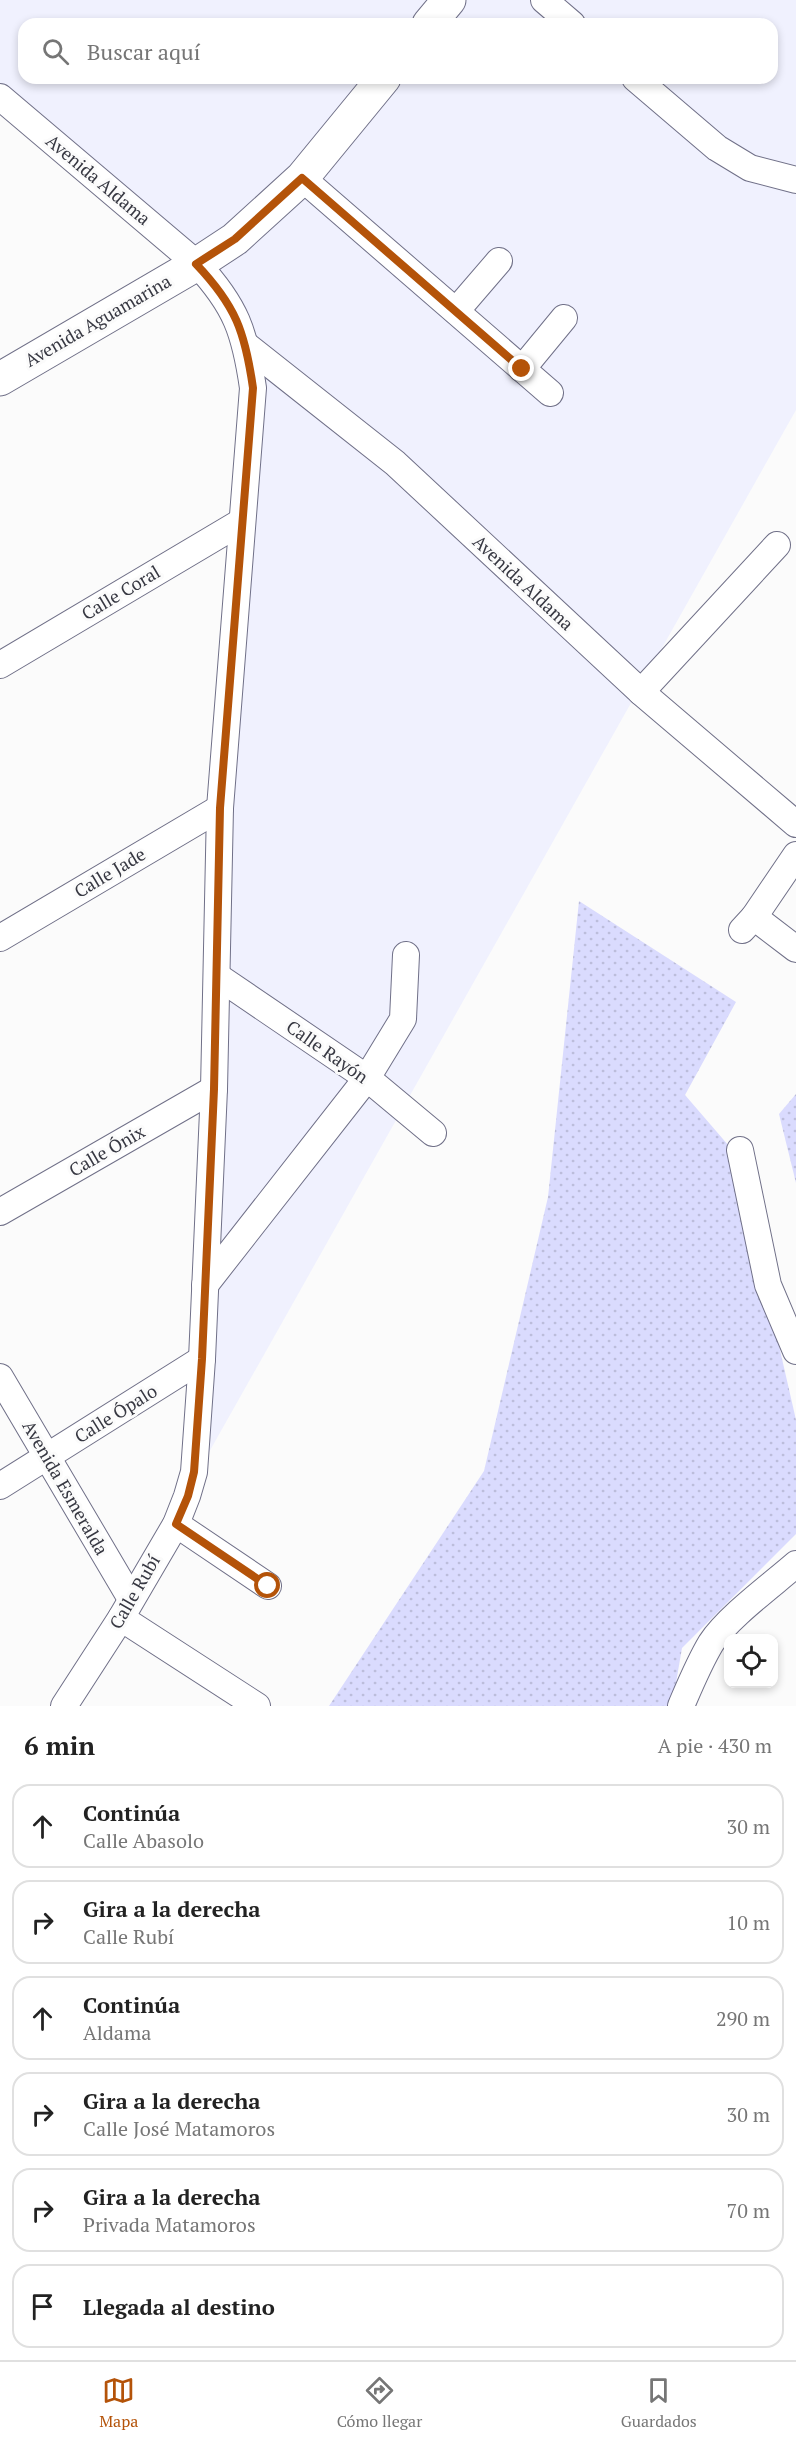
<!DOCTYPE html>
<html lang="es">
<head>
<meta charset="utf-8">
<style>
  :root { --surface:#fff; --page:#f2f2f2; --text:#222; --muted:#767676; --line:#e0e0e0; --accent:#b45309 }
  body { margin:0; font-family:"PT Serif",serif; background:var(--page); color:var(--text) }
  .controls { position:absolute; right:18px; bottom:18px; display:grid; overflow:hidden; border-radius:12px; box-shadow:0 3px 9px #0003 }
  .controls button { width:54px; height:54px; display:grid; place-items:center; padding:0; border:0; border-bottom:2px solid var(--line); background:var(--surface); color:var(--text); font:30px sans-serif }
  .stop { position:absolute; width:18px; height:18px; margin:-14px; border:4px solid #b45309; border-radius:50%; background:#fff }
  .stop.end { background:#b45309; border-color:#fff; box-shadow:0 2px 6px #0008 }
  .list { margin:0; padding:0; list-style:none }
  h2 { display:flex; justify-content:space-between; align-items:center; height:78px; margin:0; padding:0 24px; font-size:26px }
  h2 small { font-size:20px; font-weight:400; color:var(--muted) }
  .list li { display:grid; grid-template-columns:39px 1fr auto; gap:18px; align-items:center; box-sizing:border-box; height:84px; margin:0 12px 12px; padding:0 12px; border:2px solid var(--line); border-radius:18px }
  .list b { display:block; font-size:22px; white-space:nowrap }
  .list p { margin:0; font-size:20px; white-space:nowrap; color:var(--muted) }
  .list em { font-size:20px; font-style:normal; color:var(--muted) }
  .icon { flex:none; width:33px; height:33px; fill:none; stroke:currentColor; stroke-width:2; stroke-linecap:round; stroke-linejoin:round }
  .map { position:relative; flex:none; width:796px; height:1706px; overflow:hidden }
  .search { position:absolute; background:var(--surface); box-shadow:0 3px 9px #0003; left:18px; right:18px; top:18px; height:66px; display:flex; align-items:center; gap:15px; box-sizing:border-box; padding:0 21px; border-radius:18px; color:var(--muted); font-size:22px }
  .sheet { height:654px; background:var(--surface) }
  nav { display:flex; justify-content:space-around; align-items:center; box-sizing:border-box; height:84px; border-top:2px solid var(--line); background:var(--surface); font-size:16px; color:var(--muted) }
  nav a { display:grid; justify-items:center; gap:3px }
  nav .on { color:var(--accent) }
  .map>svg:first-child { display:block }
  .built { fill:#f0f1fe; fill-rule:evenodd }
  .grass { fill:url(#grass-dots) }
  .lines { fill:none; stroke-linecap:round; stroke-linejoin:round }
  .street-casing { stroke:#707088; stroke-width:28 }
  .primary-casing { stroke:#707088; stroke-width:35 }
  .street { stroke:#fff; stroke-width:26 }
  .primary { stroke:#fff; stroke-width:33 }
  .route { stroke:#b45309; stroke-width:8 }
  .labels { text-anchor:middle; stroke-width:6; stroke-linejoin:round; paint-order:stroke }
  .street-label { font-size:18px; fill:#373842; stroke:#fbfbfb }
</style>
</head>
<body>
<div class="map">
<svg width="796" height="1706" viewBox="0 0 796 1706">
  <defs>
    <pattern id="grass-dots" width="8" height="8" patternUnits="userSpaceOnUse" patternTransform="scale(1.5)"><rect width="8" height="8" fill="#dadbfe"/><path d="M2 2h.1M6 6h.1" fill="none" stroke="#bcbddb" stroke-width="1.8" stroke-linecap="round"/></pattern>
  </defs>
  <rect width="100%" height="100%" fill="#fbfbfb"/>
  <path class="built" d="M0 0H796V410L181 1502 247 379 235 319 190 266 0 103ZM24 24H772V78H24Z"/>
  <g class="grass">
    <path d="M579 901 736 1002 685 1095 735 1153 796 1420V1534L682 1648 672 1706H329L484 1471 548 1197Z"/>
    <path d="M796 1094V1183L779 1114Z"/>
  </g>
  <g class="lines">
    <defs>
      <g id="street">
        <path d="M544 0 572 24"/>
        <path d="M635 78 717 148 750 168 796 180"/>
        <path d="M0 97 197 264C236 306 245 332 253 388L220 808 214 1089 202 1359 194 1472 187 1496 176 1524 121 1618 64 1706"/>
        <path d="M302 178 550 393"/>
        <path d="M456 311 499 261"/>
        <path d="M247 346 395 463 641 692 796 824"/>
        <path d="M522 369 564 318"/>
        <path d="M0 665 241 522"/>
        <path d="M641 692 777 545"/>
        <path d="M754 917 796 949"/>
        <path d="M742 930 754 917 796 855"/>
        <path d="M0 938 220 808"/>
        <path d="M217 976 367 1078 433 1133"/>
        <path d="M740 1150 768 1285 796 1351"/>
        <path d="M0 1212 214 1089"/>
        <path d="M205 1285 367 1078 403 1019 406 955"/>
        <path d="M0 1377 131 1599"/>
        <path d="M0 1486 202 1359"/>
        <path d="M176 1524 268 1586"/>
        <path d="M121 1618 257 1706"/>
        <path d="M681 1706C690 1685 699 1663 711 1643 728 1617 772 1585 796 1564"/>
      </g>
      <g id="primary">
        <path d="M429 24 449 0"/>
        <path d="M0 379 197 264 235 239 302 178 384 78"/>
      </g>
    </defs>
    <use href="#street" class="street-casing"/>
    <use href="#primary" class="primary-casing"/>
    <use href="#street" class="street"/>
    <use href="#primary" class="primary"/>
  </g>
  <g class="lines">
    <path class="route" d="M268 1586 176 1524 188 1496 194 1472 202 1359 214 1089 220 808 253 388C245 332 236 306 196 264L235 239 302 178 522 369"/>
  </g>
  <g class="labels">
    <g class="street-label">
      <text transform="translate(98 180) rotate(40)" y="6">Avenida Aldama</text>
      <text transform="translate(98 321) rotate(-30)" y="6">Avenida Aguamarina</text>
      <text transform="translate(523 583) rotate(43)" y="6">Avenida Aldama</text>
      <text transform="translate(121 593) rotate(-31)" y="6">Calle Coral</text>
      <text transform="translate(110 873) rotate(-31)" y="6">Calle Jade</text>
      <text transform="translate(327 1052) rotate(35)" y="6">Calle Rayón</text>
      <text transform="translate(107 1151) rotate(-30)" y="6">Calle Ónix</text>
      <text transform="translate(116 1414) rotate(-32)" y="6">Calle Ópalo</text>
      <text transform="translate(65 1488) rotate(60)" y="6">Avenida Esmeralda</text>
      <text transform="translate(135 1592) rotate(-60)" y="6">Calle Rubí</text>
    </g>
  </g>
</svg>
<div class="controls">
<button><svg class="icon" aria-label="locate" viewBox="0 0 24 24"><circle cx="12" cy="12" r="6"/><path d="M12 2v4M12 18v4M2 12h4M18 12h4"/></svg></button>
</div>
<div class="stop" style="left:268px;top:1586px"></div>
<div class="stop end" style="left:522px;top:369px"></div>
<div class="search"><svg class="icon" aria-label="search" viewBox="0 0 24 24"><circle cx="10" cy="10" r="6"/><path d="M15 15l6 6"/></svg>Buscar aquí</div>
</div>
<section class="sheet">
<h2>6 min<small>A pie · 430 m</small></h2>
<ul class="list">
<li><svg class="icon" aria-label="ahead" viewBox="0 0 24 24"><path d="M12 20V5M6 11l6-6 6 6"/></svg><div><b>Continúa</b><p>Calle Abasolo</p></div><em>30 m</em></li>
<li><svg class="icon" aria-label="right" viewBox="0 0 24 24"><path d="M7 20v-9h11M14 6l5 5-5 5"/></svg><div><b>Gira a la derecha</b><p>Calle Rubí</p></div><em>10 m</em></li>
<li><svg class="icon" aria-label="ahead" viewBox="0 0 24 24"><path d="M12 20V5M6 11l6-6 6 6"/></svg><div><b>Continúa</b><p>Aldama</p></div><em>290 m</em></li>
<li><svg class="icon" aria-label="right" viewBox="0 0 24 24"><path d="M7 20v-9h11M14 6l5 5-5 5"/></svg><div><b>Gira a la derecha</b><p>Calle José Matamoros</p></div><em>30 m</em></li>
<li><svg class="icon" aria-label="right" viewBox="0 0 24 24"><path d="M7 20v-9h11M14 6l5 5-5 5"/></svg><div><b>Gira a la derecha</b><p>Privada Matamoros</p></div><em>70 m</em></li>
<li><svg class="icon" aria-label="arrive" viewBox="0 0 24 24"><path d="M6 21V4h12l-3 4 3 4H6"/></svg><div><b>Llegada al destino</b></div></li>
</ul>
</section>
<nav>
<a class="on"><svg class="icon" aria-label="map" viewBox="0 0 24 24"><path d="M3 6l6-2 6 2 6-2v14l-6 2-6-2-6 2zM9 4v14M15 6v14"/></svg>Mapa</a>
<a><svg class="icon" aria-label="directions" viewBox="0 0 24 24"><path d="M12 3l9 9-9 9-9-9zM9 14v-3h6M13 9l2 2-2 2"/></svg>Cómo llegar</a>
<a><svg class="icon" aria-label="saved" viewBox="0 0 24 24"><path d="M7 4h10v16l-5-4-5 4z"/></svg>Guardados</a>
</nav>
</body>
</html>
